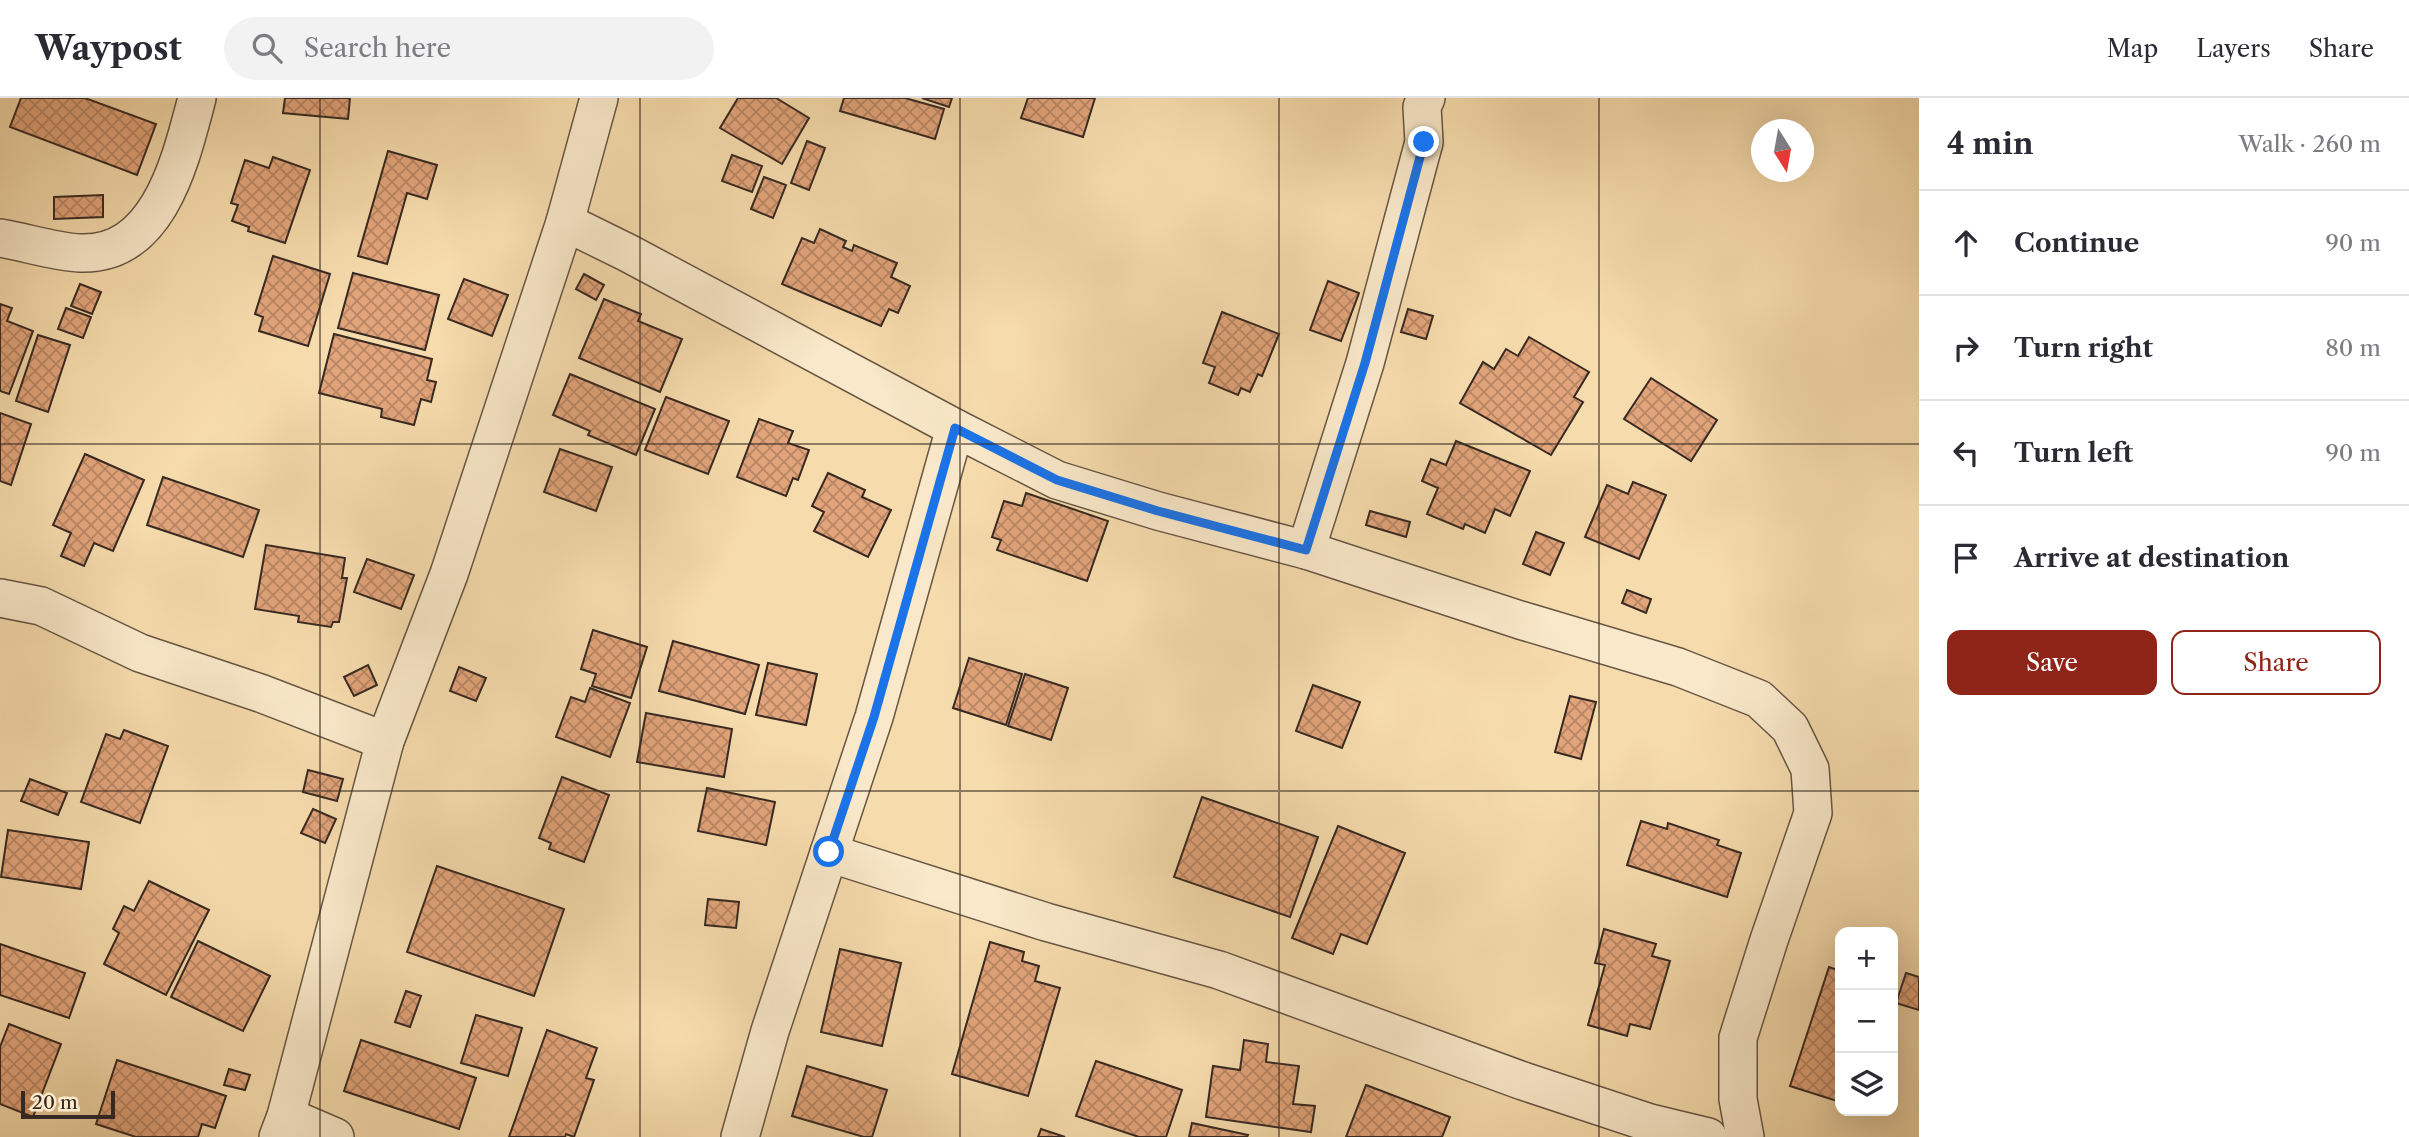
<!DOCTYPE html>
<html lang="en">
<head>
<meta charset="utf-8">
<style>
  :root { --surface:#fff; --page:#f2f2f3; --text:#2b2b33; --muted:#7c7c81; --line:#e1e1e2; --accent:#8f2418 }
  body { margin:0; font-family:"Libre Caslon Text",serif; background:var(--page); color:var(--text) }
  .controls { position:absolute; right:21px; bottom:21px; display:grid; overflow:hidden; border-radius:14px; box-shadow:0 7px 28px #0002 }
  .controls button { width:63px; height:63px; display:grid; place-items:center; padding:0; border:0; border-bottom:2px solid var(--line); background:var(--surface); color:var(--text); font:35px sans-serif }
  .compass { position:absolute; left:1751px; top:21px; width:63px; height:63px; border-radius:50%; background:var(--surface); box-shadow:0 7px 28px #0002; rotate:169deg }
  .scale { position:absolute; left:21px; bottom:18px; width:94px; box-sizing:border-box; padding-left:7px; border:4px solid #372922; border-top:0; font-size:19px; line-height:24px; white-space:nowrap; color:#372922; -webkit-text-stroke:5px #f9e8c9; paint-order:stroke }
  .stop { position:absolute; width:21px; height:21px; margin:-16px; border:5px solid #1a73e8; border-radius:50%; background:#fff }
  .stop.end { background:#1a73e8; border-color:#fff; box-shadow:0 2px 7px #0008 }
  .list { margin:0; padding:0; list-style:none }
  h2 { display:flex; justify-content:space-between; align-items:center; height:91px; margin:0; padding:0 28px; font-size:30px }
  h2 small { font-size:23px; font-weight:400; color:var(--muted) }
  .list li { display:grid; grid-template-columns:46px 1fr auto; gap:21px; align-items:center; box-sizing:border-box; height:105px; padding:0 28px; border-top:2px solid var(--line) }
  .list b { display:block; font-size:26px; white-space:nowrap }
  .list em { font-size:23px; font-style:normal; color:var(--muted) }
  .actions { display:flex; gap:14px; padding:21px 28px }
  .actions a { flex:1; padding:16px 0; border:2px solid var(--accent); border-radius:14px; text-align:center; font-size:24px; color:var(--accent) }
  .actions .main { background:var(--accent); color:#fff }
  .icon { flex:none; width:38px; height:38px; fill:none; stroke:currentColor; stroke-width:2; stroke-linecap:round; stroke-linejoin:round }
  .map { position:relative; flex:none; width:1919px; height:1039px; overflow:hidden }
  header { display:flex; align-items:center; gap:42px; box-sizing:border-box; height:98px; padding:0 35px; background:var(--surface); border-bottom:2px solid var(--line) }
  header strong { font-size:33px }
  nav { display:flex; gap:38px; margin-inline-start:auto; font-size:24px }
  .search { width:490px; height:63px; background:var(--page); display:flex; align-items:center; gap:18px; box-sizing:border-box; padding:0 24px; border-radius:38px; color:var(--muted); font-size:26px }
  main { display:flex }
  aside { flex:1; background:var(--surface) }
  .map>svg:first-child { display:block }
  .building { fill:url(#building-cross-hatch); stroke:#372922; stroke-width:2 }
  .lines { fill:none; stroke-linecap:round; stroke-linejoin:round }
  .street-casing { stroke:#675644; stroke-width:40 }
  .street { stroke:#f9e8c9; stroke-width:37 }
  .route { stroke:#1a73e8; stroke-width:9 }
  .grid { fill:none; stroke:#372922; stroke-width:2; stroke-opacity:0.55 }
</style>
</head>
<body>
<header>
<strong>Waypost</strong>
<div class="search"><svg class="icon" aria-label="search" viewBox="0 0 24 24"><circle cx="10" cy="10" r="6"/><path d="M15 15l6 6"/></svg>Search here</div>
<nav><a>Map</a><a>Layers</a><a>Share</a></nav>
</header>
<main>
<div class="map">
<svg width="1919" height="1039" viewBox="0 0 1919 1039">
  <defs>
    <pattern id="building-cross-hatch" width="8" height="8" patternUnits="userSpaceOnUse" patternTransform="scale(1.75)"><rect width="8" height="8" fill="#e2a47a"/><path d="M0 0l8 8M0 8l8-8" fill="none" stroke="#b88664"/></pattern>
  </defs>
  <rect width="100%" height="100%" fill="#f6dbac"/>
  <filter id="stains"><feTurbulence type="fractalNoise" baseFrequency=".00286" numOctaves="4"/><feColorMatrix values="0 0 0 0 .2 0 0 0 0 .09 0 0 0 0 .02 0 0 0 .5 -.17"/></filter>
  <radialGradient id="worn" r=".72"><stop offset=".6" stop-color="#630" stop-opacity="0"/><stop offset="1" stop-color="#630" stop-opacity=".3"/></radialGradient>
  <g class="building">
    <path d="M21 0H85L156 26 137 77 10 29Z"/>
    <path d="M285 0H350L348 21 283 15Z"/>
    <path d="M738 0H776L809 20 782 66 720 30Z"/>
    <path d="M844 0H905L944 11 935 41 840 13Z"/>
    <path d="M922 0H952L949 9Z"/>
    <path d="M1028 0H1095L1083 39 1021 20Z"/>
    <path d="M807 43 825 50 809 92 791 85Z"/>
    <path d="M388 53 437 67 427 101 407 95 387 166 358 158Z"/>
    <path d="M732 57 762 68 752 94 722 83Z"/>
    <path d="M273 59 310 72 285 145 248 133 249 129 232 123 238 107 231 105 245 62 269 70Z"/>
    <path d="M764 79 786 87 773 120 751 111Z"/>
    <path d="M103 97V119L54 121V99Z"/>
    <path d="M820 131 846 143 843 149 852 153 854 147 897 165 891 179 910 188 898 215 889 211 881 228 782 186 802 140 814 145Z"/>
    <path d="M273 158 330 176 308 248 259 233 263 219 255 216Z"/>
    <path d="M353 175 439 197 425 252 338 230Z"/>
    <path d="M584 176 604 187 596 202 576 191Z"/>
    <path d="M464 181 508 197 492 238 448 221Z"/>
    <path d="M1328 183 1359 195 1341 243 1310 232Z"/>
    <path d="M80 186 101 194 92 216 71 208Z"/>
    <path d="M604 201 641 216 638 223 682 241 660 294 579 260Z"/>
    <path d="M0 206 12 210 7 223 33 233 9 296 0 293Z"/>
    <path d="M66 210 91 219 83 240 58 231Z"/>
    <path d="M1408 211 1433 218 1426 241 1401 234Z"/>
    <path d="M1222 214 1279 236 1262 278 1258 276 1250 294 1241 290 1238 297 1209 285 1215 269 1203 265Z"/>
    <path d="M334 236 432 261 427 282 436 284 431 304 421 301 414 327 381 319 382 311 319 295Z"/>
    <path d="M38 237 70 247 48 314 16 303Z"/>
    <path d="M1529 239 1589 274 1574 299 1583 304 1551 357 1460 305 1483 264 1494 271 1506 251 1518 258Z"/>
    <path d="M570 276 655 311 636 357 588 337 590 333 553 317Z"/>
    <path d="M1651 280 1717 322 1691 363 1624 321Z"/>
    <path d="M666 299 729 323 708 376 645 352Z"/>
    <path d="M0 315 31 326 11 387 0 383Z"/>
    <path d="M759 321 793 333 788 345 809 352 798 382 793 380 786 398 737 379Z"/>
    <path d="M1456 343 1530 373 1510 418 1495 411 1485 435 1465 426 1463 431 1427 416 1438 390 1422 383 1431 361 1446 367Z"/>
    <path d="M560 351 612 369 596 413 544 394Z"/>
    <path d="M85 356 144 382 113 453 94 445 84 468 61 458 71 435 53 427Z"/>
    <path d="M828 375 865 392 862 399 891 412 868 459 814 433 824 414 812 408Z"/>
    <path d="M163 379 259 412 243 459 147 427Z"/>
    <path d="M1633 384 1666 397 1639 461 1585 439 1607 387 1628 396Z"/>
    <path d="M1026 395 1108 423 1087 483 997 452 1001 442 992 439 1004 403 1022 408Z"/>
    <path d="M1370 413 1410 424 1406 439 1366 427Z"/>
    <path d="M1536 434 1564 445 1550 477 1523 466Z"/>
    <path d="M266 447 345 460 342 480H347L339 524H333L331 529 298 524 299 518 255 511Z"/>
    <path d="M367 461 414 477 401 511 354 494Z"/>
    <path d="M1627 492 1651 501 1646 515 1622 505Z"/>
    <path d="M593 532 647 549 631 600 592 588 596 576 581 571Z"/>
    <path d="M673 543 759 567 745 616 659 593Z"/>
    <path d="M969 560 1022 576 1006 627 953 610Z"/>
    <path d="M768 565 817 576 806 627 756 617Z"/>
    <path d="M368 567 377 587 354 598 344 579Z"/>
    <path d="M459 569 486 580 476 603 450 593Z"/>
    <path d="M1025 576 1068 590 1051 642 1008 628Z"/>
    <path d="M1313 587 1360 604 1342 650 1296 633Z"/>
    <path d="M590 590 630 605 610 659 556 639 571 599 585 604Z"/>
    <path d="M1570 598 1596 604 1581 661 1555 654Z"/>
    <path d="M646 615 732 631 724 679 637 664Z"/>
    <path d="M124 632 168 648 140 725 81 704 106 636 120 641Z"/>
    <path d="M308 672 343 681 337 703 303 694Z"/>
    <path d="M562 679 609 697 584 764 549 751 551 745 539 740Z"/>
    <path d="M30 681 67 695 58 717 21 703Z"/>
    <path d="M707 690 775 704 766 747 698 733Z"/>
    <path d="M1202 699 1318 739 1290 819 1174 779Z"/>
    <path d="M313 711 336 721 325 745 301 735Z"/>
    <path d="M1641 723 1667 731 1668 725 1719 742 1717 747 1741 755 1727 799 1627 767Z"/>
    <path d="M1338 728 1405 755 1367 846 1341 836 1333 856 1292 840Z"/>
    <path d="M8 732 89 744 81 791 1 779Z"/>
    <path d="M437 768 564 811 534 898 407 854Z"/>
    <path d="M149 783 209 812 166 897 104 866 119 835 113 831 124 808 134 813Z"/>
    <path d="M708 801 739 804 736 830 705 827Z"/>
    <path d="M1604 831 1656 846 1652 858 1670 863 1650 931 1630 926 1627 938 1588 927 1605 867 1595 865Z"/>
    <path d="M198 843 270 878 243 933 171 899Z"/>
    <path d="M990 844 1024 854 1022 863 1039 868 1035 883 1060 890 1028 998 952 976Z"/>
    <path d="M0 846 85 875 69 920 0 897Z"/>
    <path d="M840 851 901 865 882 948 821 934Z"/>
    <path d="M1829 869 1840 873V1004L1790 988Z"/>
    <path d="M1906 875 1919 879V912L1896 905Z"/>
    <path d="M406 893 421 898 410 929 395 924Z"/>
    <path d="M476 917 522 930 508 978 461 965Z"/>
    <path d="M9 926 61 946 33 1019 0 1006V949Z"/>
    <path d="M547 932 597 950 586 980 594 982 574 1039 566 1036 565 1039H509Z"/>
    <path d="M361 942 476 980 459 1031 344 993Z"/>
    <path d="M1244 942 1268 946 1266 964 1299 968 1293 1006 1315 1008 1311 1034 1206 1019 1213 968 1240 972Z"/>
    <path d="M117 962 226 998 215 1030 202 1026 198 1039H136L96 1026Z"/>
    <path d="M1096 963 1182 992 1166 1039H1139L1076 1018Z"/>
    <path d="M807 968 887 992 872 1039H864L792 1018Z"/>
    <path d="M229 971 250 977 245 992 224 987Z"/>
    <path d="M1366 987 1450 1019 1442 1039H1346Z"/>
    <path d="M1192 1025 1248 1037 1247 1039H1189Z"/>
    <path d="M1041 1031 1065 1039H1038Z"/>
  </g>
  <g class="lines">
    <defs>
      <g id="street">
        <path d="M565 124 628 155 955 330 1057 382 1158 413 1306 452 1520 522 1678 569 1759 601 1790 630 1810 671 1813 715 1769 842 1738 940V1001L1745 1039"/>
        <path d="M0 140C25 144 55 154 80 155 160 158 181 60 197 0"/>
        <path d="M1306 452 1365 265 1424 44 1422 9 1426 0"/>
        <path d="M0 500 41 508 140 555 260 595 385 643"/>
        <path d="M829 755 1046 824 1219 872 1523 983 1650 1025 1708 1039"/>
        <path d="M286 1018 335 1039"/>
        <path d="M278 1039 286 1018 385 643 449 476 565 124 599 0"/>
        <path d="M740 1039 770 933 874 619 955 330"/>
      </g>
    </defs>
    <use href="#street" class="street-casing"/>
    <use href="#street" class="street"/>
  </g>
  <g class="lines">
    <path class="route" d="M829 754 874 619 955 330 1057 382 1158 413 1306 452 1365 265 1424 44"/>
  </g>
  <path class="grid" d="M320 0V1039M640 0V1039M960 0V1039M1279 0V1039M1599 0V1039M0 346H1919M0 693H1919"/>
  <rect width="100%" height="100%" filter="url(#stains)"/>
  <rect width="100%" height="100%" fill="url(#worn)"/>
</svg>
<div class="controls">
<button>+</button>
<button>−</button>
<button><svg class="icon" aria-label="layers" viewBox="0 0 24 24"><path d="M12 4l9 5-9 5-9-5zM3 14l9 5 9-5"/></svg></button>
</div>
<svg class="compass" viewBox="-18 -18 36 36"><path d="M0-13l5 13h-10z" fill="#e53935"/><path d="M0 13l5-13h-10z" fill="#7c7c81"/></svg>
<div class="scale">20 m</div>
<div class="stop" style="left:829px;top:754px"></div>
<div class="stop end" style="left:1424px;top:44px"></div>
</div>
<aside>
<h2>4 min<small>Walk · 260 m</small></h2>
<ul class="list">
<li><svg class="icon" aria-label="ahead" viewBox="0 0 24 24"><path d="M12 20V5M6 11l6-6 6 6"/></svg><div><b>Continue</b></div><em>90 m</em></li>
<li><svg class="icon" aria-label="right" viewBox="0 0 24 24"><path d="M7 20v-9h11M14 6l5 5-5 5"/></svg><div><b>Turn right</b></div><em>80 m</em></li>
<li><svg class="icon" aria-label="left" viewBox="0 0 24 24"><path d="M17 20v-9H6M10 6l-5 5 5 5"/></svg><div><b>Turn left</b></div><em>90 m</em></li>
<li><svg class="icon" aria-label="arrive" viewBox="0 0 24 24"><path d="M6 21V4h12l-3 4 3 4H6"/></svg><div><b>Arrive at destination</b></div></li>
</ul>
<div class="actions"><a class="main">Save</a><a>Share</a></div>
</aside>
</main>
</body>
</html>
